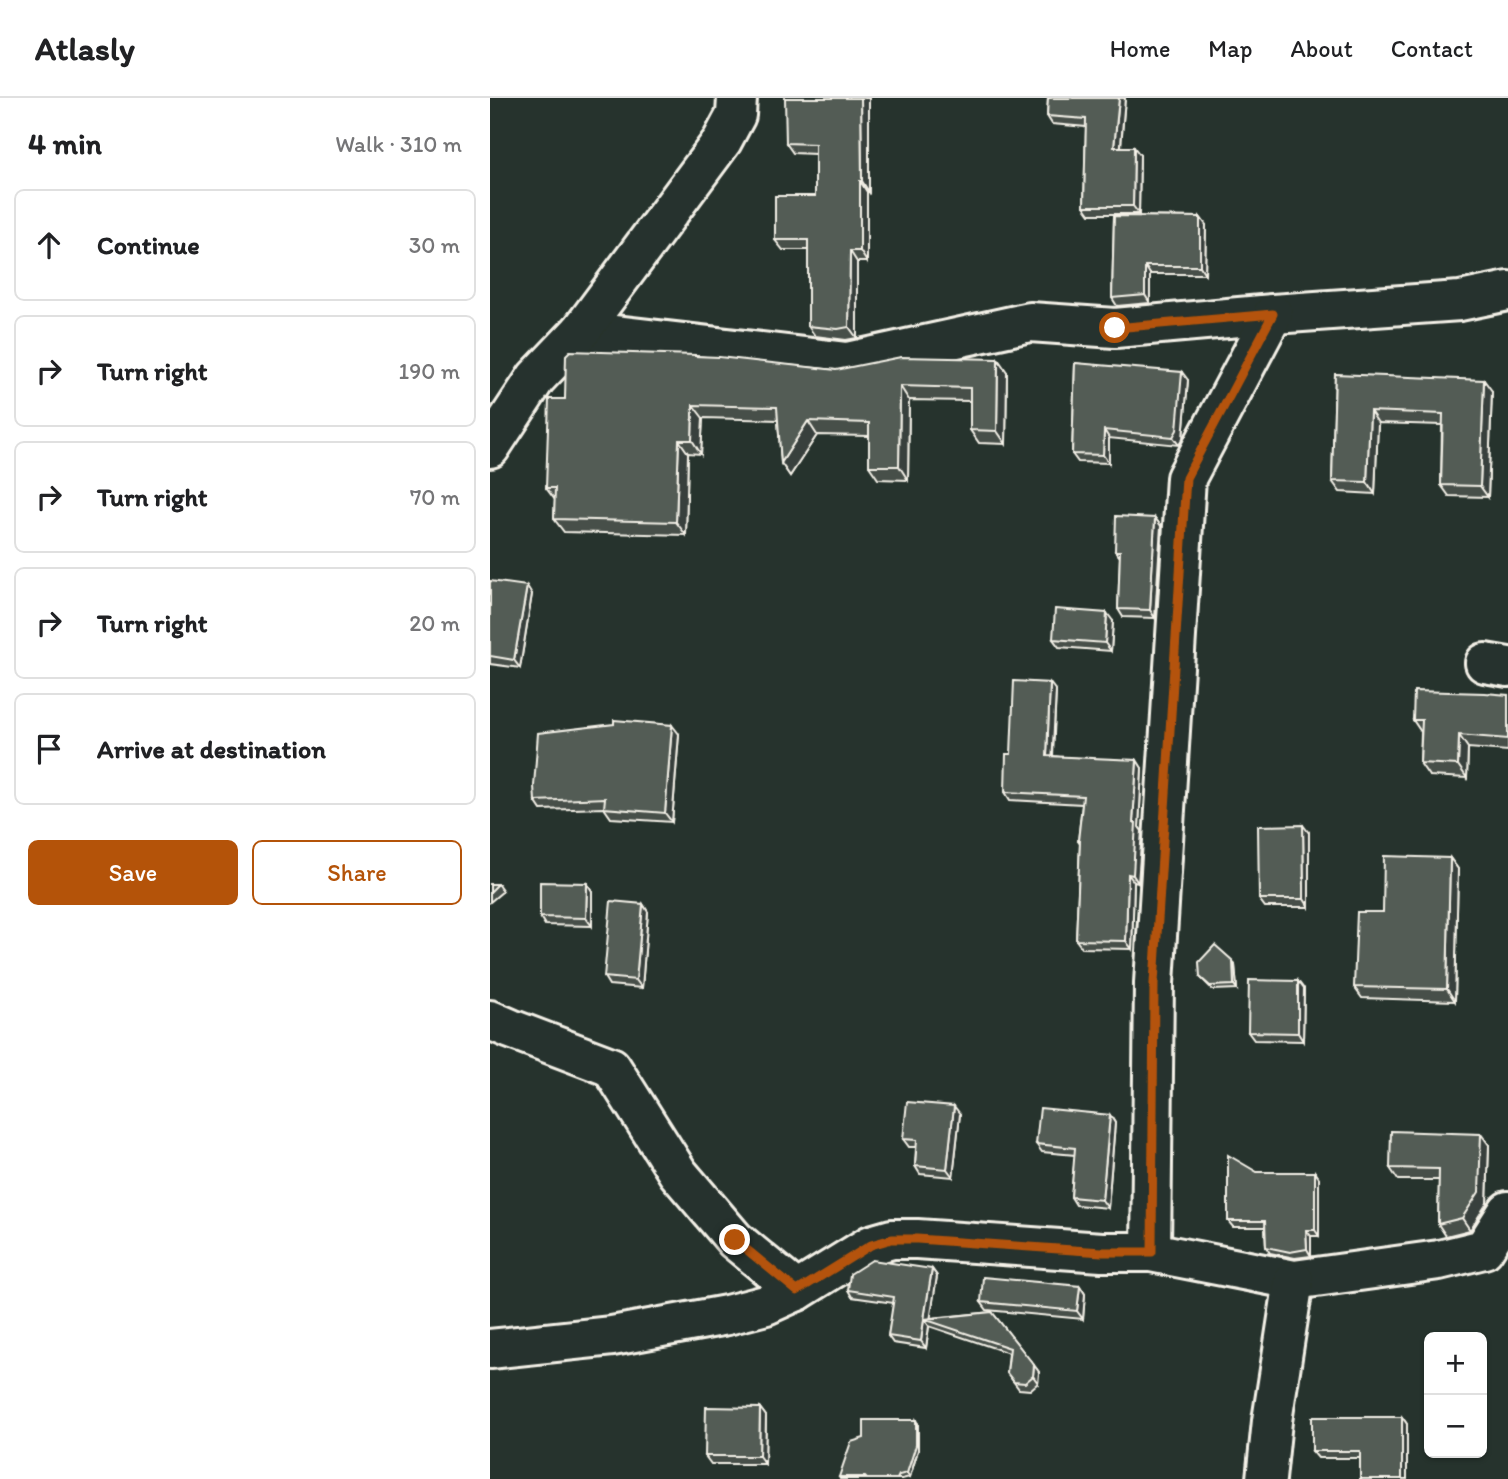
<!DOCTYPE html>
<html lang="en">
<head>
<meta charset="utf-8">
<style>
  :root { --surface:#fff; --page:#f6f6f6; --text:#202124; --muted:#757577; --line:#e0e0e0; --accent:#b45309 }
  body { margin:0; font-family:Itim,sans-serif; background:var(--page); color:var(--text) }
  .controls { position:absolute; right:21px; bottom:21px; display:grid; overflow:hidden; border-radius:10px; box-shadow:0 2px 5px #0004 }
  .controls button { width:63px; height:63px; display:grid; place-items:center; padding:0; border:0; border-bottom:2px solid var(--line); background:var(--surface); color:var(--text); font:35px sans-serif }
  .stop { position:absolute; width:21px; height:21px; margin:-16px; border:5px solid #b45309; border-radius:50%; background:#fff }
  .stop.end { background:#b45309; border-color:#fff; box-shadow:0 2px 7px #0008 }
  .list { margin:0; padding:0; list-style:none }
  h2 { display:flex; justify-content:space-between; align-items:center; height:91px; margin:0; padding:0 28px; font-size:30px }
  h2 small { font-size:23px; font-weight:400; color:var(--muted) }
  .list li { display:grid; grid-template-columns:46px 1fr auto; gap:21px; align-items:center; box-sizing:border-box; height:112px; margin:0 14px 14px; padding:0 14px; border:2px solid var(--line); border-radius:10px }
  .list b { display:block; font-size:26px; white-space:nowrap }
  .list em { font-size:23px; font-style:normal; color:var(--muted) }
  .actions { display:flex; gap:14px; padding:21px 28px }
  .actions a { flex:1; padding:16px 0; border:2px solid var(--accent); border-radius:10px; text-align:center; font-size:24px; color:var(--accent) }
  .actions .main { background:var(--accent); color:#fff }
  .icon { flex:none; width:38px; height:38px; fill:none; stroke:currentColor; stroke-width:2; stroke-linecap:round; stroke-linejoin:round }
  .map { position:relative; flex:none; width:1018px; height:1381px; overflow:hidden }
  header { display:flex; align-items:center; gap:42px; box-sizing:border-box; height:98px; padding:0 35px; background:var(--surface); border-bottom:2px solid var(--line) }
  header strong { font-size:33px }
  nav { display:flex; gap:38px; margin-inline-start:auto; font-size:24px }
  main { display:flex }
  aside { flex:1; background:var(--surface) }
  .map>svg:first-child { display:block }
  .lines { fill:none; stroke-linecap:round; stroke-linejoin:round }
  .street-casing { stroke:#f4f1e8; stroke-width:44 }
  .street { stroke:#26332d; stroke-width:38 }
  .wall { fill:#474f49; stroke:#f4f1e8; stroke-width:2 }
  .shaded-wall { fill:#39403c; stroke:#f4f1e8; stroke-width:2 }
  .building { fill:#525c55; stroke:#f4f1e8; stroke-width:2 }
  .route { stroke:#b45309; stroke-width:9 }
</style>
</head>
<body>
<header>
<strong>Atlasly</strong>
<nav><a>Home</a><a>Map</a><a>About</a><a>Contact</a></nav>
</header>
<main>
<aside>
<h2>4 min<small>Walk · 310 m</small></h2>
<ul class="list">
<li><svg class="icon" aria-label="ahead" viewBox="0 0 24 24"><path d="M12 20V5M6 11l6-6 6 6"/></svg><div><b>Continue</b></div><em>30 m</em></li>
<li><svg class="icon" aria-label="right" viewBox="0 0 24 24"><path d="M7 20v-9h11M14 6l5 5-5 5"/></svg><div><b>Turn right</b></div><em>190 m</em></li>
<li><svg class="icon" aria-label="right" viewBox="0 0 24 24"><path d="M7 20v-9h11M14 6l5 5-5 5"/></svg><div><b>Turn right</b></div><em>70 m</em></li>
<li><svg class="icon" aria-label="right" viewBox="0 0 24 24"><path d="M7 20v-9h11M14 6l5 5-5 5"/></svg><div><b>Turn right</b></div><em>20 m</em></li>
<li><svg class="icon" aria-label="arrive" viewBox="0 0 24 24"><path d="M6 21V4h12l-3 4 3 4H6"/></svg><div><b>Arrive at destination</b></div></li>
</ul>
<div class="actions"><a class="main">Save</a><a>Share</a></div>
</aside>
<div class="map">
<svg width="1018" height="1381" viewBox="0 0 1018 1381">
  <rect width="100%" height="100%" fill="#26332d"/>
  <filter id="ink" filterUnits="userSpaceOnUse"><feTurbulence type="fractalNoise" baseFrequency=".0143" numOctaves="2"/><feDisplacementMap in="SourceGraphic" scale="14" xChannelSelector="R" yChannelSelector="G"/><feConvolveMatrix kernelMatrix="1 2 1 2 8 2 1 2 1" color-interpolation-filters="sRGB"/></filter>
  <g filter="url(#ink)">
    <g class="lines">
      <defs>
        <g id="street">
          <path d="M91 233 357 264 540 224 625 230 783 216 970 203 1018 193"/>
          <path d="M0 350 46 280 91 233 232 43 246 17 247 0"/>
          <path d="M995 565 1018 569"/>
          <path d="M0 922 21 931 121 969 188 1075 245 1142 307 1193"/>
          <path d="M661 1154 664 885 696 380 783 216"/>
          <path d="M0 1251 122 1238 237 1217 276 1207 307 1193 381 1147 402 1141H427L612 1154H661L804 1182 949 1162 994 1151 1018 1113"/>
          <path d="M776 1381 782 1323 804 1182"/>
        </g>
      </defs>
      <use href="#street" class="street-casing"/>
      <use href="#street" class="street"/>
    </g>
    <g class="wall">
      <path d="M379 0V94H377V164H367V240L356 242 325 238 318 228V152H293L285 142 325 98V56L303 55 296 45Z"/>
      <path d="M558 0H635L631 49 650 57 649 116H600L594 108 596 29 562 26 557 18Z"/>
      <path d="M624 118 710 119 716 127 715 176H660V205L627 208 622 200Z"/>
      <path d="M206 258 346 272 517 274 516 346 489 345 480 332V303L419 302 418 382 388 381 379 368V338L327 337 300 378 291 365 288 322 213 320 211 356 198 355 196 437 74 434 64 421 65 402 56 390 75 301Z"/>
      <path d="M585 265 698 282 693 340 689 347 619 340V365L588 364 582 356Z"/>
      <path d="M845 276 1002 293 998 399 959 398 951 387 952 327 888 325 885 396 850 394 842 383Z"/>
      <path d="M665 420 671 428 665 520 633 519 628 511 630 459 625 453Z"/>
      <path d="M0 483 42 496 30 570 0 566Z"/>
      <path d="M623 523 621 553 569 549 563 541Z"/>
      <path d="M566 593 563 658 652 670 649 729 652 733 648 785 644 784 642 851 592 850 586 842 590 746 588 743 592 706 520 702 515 694 521 656Z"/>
      <path d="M1018 597V653L978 650 977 680 939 678 930 665 931 634 923 622Z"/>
      <path d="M189 636 182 724 121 720 114 710 51 712 45 703Z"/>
      <path d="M819 735V809H775L769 801Z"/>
      <path d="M960 760 968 771 965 903 872 900 864 889 893 814Z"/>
      <path d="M97 785 102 793V828L55 827 50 819Z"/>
      <path d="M0 786H8L13 793 0 804Z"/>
      <path d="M153 806 158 814 152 890 119 887 114 879Z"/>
      <path d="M745 867 747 891 723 892 710 879Z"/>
      <path d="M814 891 813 943 764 942 758 934Z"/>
      <path d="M470 1016 463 1079 430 1076 425 1068 426 1049H419L413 1041Z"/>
      <path d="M620 1017 625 1025 618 1110 586 1107 581 1099 585 1057 552 1054 546 1046Z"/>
      <path d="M999 1047 997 1105 980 1132 956 1138 948 1126 949 1082H908L900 1070Z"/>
      <path d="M767 1074H825L829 1080V1138H821V1158L805 1160 780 1155 776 1149 775 1129H743L738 1123Z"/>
      <path d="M442 1171 447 1178 440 1220 502 1214 549 1274 548 1285 540 1292 529 1291 517 1275 519 1255 439 1228 436 1250 403 1245 398 1238 404 1205 362 1199 358 1192Z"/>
      <path d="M590 1188 595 1196 593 1221 497 1212 491 1204Z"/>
      <path d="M270 1310 276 1318 275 1366H221L215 1358Z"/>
      <path d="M912 1319 917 1326V1381L870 1360H828L822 1353Z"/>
      <path d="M428 1326V1352L420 1379 412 1381H350L349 1379Z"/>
    </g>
    <g class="shaded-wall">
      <path d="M371 0H379V94L372 83Z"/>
      <path d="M629 0H635L630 57 624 49Z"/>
      <path d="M644 49 650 57 649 116 643 108Z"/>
      <path d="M370 83 377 94V164L370 153Z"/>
      <path d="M710 119 716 127 715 176 710 168Z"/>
      <path d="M360 153 367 164V240L359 229Z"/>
      <path d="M655 168 660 176V205L655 197Z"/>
      <path d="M508 261 517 274 516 346 507 333Z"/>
      <path d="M692 274 698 282 693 340 689 347 683 339Z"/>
      <path d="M994 282 1002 293 998 399 990 388Z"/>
      <path d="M410 288 419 302 418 382 409 368Z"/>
      <path d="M203 307 213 320 211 356 202 342Z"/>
      <path d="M880 313 888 325 885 396 877 384Z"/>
      <path d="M318 323 327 337 300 378 291 365Z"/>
      <path d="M614 332 619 340V365L613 357Z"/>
      <path d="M189 342 198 355 196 437 186 424Z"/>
      <path d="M665 420 671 428 665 520 660 512Z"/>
      <path d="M37 488 42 496 30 570 24 562Z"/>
      <path d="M617 515 623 523 621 553 615 545Z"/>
      <path d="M560 585 566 593 562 666 557 658Z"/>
      <path d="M182 627 189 636 182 724 175 715Z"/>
      <path d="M969 637 978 650 977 680 968 667Z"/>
      <path d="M647 662 652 670 649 729 652 733 648 785 643 777V724Z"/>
      <path d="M813 727 819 735V809L814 801Z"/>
      <path d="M960 760 968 771 965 903 957 891Z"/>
      <path d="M638 776 644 784 642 851 636 843Z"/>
      <path d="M97 785 102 793V828L96 820Z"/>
      <path d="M153 806 158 814 152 890 146 882Z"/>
      <path d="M743 863 745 867 747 891 744 887Z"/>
      <path d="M808 883 814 891 813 943 808 935Z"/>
      <path d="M464 1008 470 1016 463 1079 457 1071Z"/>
      <path d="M620 1017 625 1025 618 1110 612 1102Z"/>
      <path d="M991 1036 999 1047 997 1105 980 1132 972 1120Z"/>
      <path d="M825 1074 829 1080V1138L825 1132Z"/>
      <path d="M816 1132 821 1138V1158L817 1151Z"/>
      <path d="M442 1171 447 1178 440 1223 434 1221Z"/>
      <path d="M590 1188 595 1196 593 1221 587 1213Z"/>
      <path d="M434 1221 439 1228 436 1250 431 1243Z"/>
      <path d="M544 1267 549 1274 548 1285 543 1278Z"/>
      <path d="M270 1310 276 1318 275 1366 269 1358Z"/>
      <path d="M912 1319 917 1326V1381H912Z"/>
      <path d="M426 1322 428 1326V1352L420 1379 417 1375Z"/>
    </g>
    <g class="building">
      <path d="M295 0H371L372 83H370V153H360L359 229 348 231 318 228V142H285V98H325V46L296 45Z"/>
      <path d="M558 0H629L624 49H644L643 108H594L596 21 557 18Z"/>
      <path d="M624 118 710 119V168H655V197L622 200Z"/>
      <path d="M80 253 205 257V258L229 259 346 272 411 259 508 261 507 333 480 332V290L410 288 409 368H379V325L318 323 291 365 287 309 203 307 202 342H189L186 424 64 421 65 390H56L59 301H75L76 257Z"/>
      <path d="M585 265 692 274 687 332 683 339 614 332 613 357 582 356Z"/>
      <path d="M845 276 994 282 990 388 951 387 953 316 880 313 877 384 842 383Z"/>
      <path d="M626 418 665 420 660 512 628 511 630 453H625Z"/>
      <path d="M0 483 37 488 24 562 0 558Z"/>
      <path d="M565 511 617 515 615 545 563 541Z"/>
      <path d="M524 583 560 585 557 658 647 662 643 724 646 725 643 777 638 776 636 843 586 842 590 743H588L593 698 515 694 516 656H521Z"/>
      <path d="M924 593 995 595 1018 597V641L969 637 968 667 930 665 932 622H923Z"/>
      <path d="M124 622 182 627 175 715 114 710 115 700 45 703 44 688 48 635 124 626Z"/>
      <path d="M813 727 814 801H769L768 728Z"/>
      <path d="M894 758 960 760 957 891 864 889 867 814H893Z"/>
      <path d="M50 784 97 785 96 820 50 819Z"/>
      <path d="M0 786H8L0 794Z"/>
      <path d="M121 803 153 806 146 882 114 879Z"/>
      <path d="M725 847 743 863 744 887 720 888 710 879 709 864Z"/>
      <path d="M759 882 808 883V935L758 934Z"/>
      <path d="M417 1004 464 1008 457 1071 425 1068 427 1042 413 1041Z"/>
      <path d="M550 1010 620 1017 612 1102 581 1099 585 1050 546 1046Z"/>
      <path d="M901 1033 991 1036 989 1094 972 1120 948 1126 949 1071 900 1070Z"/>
      <path d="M738 1057 767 1074H825V1132H816L817 1151 800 1154 776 1149 775 1123H738Z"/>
      <path d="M382 1162 442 1171 434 1221 502 1214 544 1267 543 1278 535 1285 524 1284 517 1275 520 1250 434 1221 431 1243 398 1238 404 1199 358 1192 360 1176Z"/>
      <path d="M493 1179 590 1188 587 1213 491 1204Z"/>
      <path d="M216 1309 270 1310 269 1358H215Z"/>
      <path d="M822 1319H912V1381H870V1353H822Z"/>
      <path d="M374 1322H426V1347L417 1375 409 1377 407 1381H377L375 1379H349L361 1344 374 1340Z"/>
    </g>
  </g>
  <g class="lines" filter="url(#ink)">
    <path class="route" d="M245 1142 307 1193 381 1147 402 1141H427L612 1154H662L664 885 696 380 783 216 625 230"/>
  </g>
</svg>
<div class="controls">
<button>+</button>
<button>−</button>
</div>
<div class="stop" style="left:625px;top:230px"></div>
<div class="stop end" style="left:245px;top:1142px"></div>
</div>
</main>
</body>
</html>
